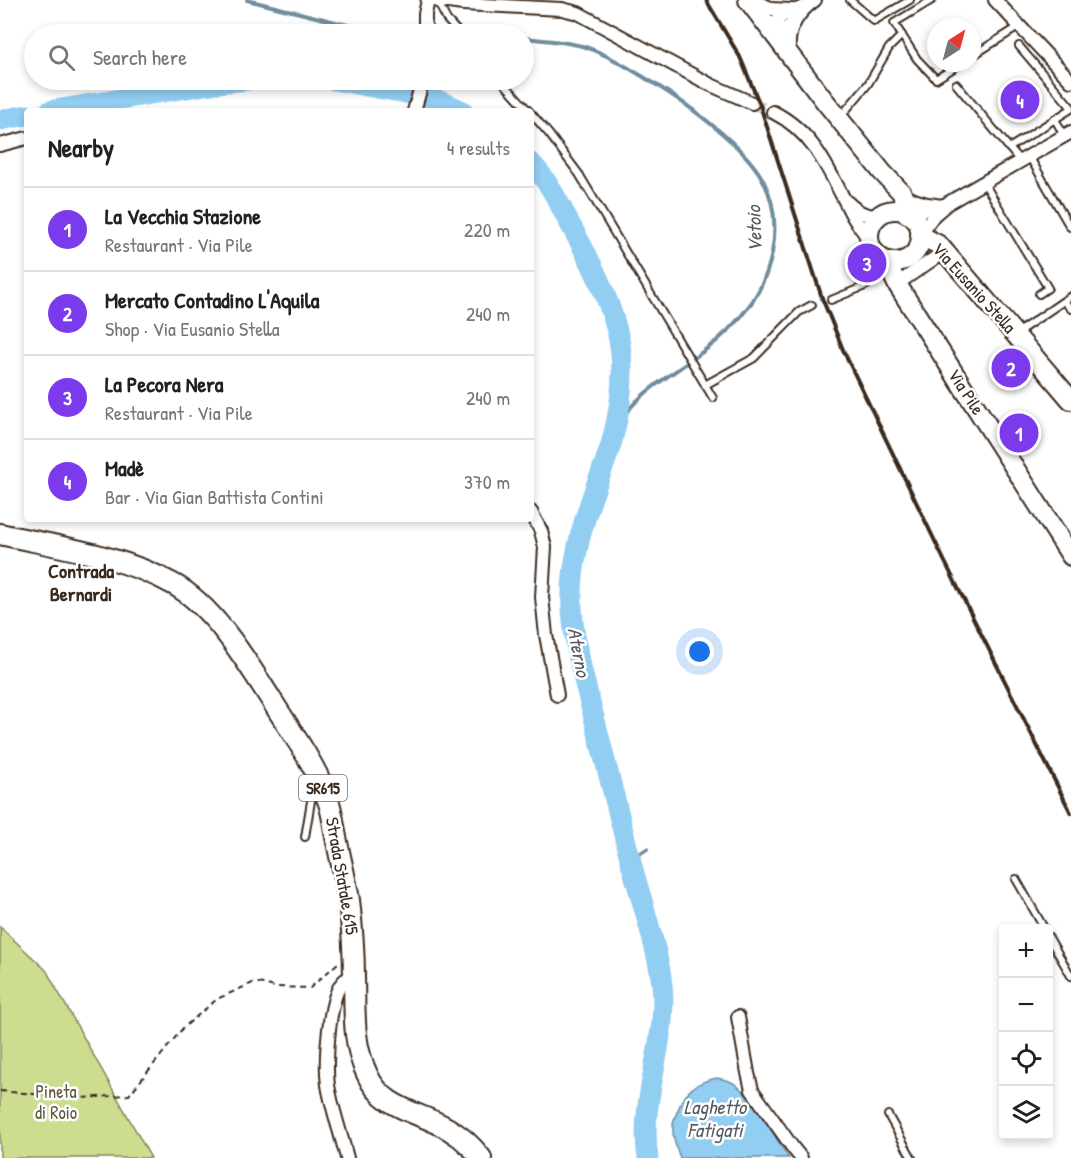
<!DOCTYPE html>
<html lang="en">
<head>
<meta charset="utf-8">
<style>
  :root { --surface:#fff; --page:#f6f6f6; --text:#222; --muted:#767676; --line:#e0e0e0; --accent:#7c3aed }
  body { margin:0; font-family:"Patrick Hand",sans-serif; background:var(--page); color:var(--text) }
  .controls { position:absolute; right:18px; bottom:18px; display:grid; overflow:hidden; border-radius:6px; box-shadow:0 3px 9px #0003 }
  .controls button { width:54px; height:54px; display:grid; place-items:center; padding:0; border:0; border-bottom:2px solid var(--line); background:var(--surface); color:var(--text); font:30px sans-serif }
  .compass { position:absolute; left:927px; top:18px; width:54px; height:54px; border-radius:50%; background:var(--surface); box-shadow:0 3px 9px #0003; rotate:36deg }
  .you { position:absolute; left:700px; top:652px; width:21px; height:21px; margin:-15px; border:4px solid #fff; border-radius:50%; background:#1a73e8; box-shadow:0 0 0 9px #1a73e833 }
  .badge { display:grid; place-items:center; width:39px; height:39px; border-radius:50%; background:var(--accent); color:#fff; font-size:20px; font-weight:700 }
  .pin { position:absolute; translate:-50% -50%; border:3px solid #fff; box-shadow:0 2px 6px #0006 }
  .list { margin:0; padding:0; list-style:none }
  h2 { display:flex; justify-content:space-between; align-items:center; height:78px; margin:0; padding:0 24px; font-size:26px }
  h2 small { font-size:20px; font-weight:400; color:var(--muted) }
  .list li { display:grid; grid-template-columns:39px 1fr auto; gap:18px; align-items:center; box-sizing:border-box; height:84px; padding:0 24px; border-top:2px solid var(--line) }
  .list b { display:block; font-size:22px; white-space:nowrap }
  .list p { margin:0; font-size:20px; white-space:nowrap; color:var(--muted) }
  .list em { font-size:20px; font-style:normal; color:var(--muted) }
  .icon { flex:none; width:33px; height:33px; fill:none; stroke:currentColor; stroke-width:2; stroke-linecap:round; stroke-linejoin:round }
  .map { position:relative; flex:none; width:1071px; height:1158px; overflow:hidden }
  .search { position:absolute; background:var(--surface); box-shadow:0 3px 9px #0003; left:24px; top:24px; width:510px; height:66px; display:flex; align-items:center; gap:15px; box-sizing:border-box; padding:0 21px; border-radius:33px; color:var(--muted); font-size:22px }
  .panel { position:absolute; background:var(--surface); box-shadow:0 3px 9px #0003; left:24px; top:108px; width:510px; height:414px; border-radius:6px }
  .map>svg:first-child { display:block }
  .green { fill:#cddd90; stroke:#848457; stroke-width:1.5 }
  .water { fill:#92cdf2; stroke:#6f8c9d; stroke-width:1.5 }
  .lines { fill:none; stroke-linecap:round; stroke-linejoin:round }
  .stream { stroke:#6f8c9d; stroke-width:4 }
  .river { stroke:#92cdf2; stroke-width:21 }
  .street-tunnel { stroke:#d8d4d2; stroke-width:12; stroke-dasharray:12 6; stroke-linecap:butt }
  .lane-casing { stroke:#3b2a1e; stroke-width:10 }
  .street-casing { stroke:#3b2a1e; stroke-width:16 }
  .secondary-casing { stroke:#3b2a1e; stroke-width:22 }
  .primary-casing { stroke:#3b2a1e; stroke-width:24 }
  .path { stroke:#3b2a1e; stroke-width:2; stroke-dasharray:6 4.5; stroke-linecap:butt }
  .lane { stroke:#fff; stroke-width:6 }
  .street { stroke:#fff; stroke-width:12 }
  .secondary { stroke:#fff; stroke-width:18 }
  .primary { stroke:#fff; stroke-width:20 }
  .rail { stroke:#3b2a1e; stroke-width:4 }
  .labels { text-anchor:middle; stroke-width:5; stroke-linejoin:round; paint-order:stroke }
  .shield { fill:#fff; stroke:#766a62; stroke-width:1.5 }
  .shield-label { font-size:16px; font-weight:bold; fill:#3b2a1e }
  .street-label { font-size:18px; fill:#3b2a1e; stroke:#fff }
  .park-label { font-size:18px; fill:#60573a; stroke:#fff }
  .water-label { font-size:20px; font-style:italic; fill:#555b5e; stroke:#fff }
  .neighbourhood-label { font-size:20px; font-weight:bold; fill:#3b2a1e; stroke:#fff }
</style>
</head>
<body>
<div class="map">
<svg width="1071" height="1158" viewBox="0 0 1071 1158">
  <rect width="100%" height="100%" fill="#fff"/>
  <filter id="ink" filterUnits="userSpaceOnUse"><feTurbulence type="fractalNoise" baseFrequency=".0167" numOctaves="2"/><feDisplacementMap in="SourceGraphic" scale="12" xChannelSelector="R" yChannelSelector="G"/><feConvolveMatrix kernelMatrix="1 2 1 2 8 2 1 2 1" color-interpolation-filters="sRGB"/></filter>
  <g filter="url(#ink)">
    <path class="green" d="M0 927 46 970 151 1158H0Z"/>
    <path class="water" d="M717 1078C723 1079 730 1080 735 1084 753 1097 775 1138 789 1158H680C676 1148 672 1137 673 1126 673 1121 675 1117 677 1112 685 1091 695 1082 717 1078Z"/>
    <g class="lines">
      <g class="stream">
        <path d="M247 0 384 34"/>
        <path d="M524 38C543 40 563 41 582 46 608 54 632 70 655 84 687 104 745 146 763 180 783 218 775 267 752 302 738 322 721 339 701 353 669 377 637 392 616 427"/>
        <path d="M632 864 636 856 647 849"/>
      </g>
      <g class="river">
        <path d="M334 80 432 98 463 111"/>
        <path d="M49 111 217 83 247 80"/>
        <path d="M0 120 27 115"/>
        <path d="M531 163C548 180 559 203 570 224 590 260 610 298 619 339 625 370 621 406 613 437 609 454 602 470 596 486 582 525 570 566 572 608 574 648 586 687 596 725 608 772 620 820 632 866 642 903 655 940 661 977 671 1038 638 1096 648 1158"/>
      </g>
      <path class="street-tunnel" d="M752 103 773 112"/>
      <defs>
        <g id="lane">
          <path d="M850 0 874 21 910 0"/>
          <path d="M932 0 894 23 917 59 936 79 962 63"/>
          <path d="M437 1 447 20 460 34"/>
          <path d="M1019 46 1071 107"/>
          <path d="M972 56 1020 26"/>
          <path d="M501 80 529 111"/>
          <path d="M956 84 1020 161"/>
          <path d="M531 113 549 134 579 174 713 398"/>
          <path d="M841 116 868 84 889 48 902 35"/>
          <path d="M1055 119 1064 136"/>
          <path d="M1009 148 1071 109"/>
          <path d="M1029 156 1070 227"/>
          <path d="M984 183 1048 288 1039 294"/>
          <path d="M831 300 865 286 890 272"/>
          <path d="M1064 301 1071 309"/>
          <path d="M1018 332 1071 296"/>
          <path d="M705 385 754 358 799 312 812 305"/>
          <path d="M305 837 314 783"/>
          <path d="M1016 879 1044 928"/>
          <path d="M1048 936 1071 976"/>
          <path d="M888 1115 912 1158"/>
        </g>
        <g id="street">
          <path d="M434 0 463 4 562 9 578 13 711 85 752 103"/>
          <path d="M752 0 772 9 791 10"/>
          <path d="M995 0 1071 81"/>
          <path d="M795 21C788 28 781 33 770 31 779 13 788 13 804 7"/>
          <path d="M425 34V14L428 0"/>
          <path d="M790 55C785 31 797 13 815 0"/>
          <path d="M414 111 420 90 421 80"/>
          <path d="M773 112C815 133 830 173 851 213 856 223 864 231 869 240"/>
          <path d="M0 145 27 138"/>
          <path d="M901 192C911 201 923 204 936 205"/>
          <path d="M847 202C856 211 867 218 880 215"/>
          <path d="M908 214 943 205"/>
          <path d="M920 234 934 215 948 203 1071 132"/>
          <path d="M897 284 945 251"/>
          <path d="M531 512 541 531 545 547 542 597 546 635 557 695"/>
          <path d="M738 1017 748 1073 752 1090 793 1148 801 1158"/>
          <path d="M347 1158C341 1134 332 1109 328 1085 325 1064 328 993 345 980 349 977 350 978 354 978"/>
        </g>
        <g id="secondary">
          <path d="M748 0 824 100 882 172 902 193 907 214"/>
          <circle cx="895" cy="236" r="26"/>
          <path d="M920 235 939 245 1071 400"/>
          <path d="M881 258 890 269 897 284 1071 556"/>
        </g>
        <path id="primary" d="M0 534C58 547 121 555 173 584 214 606 249 665 274 704 294 736 317 767 329 803 333 815 334 829 337 842 341 862 346 881 349 900 352 926 354 951 354 977 355 1010 352 1043 367 1074 380 1104 408 1110 435 1122 453 1130 469 1142 481 1158"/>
      </defs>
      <use href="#lane" class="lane-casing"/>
      <use href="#street" class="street-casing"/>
      <use href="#secondary" class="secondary-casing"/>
      <use href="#primary" class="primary-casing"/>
      <path class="path" d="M0 1091 80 1098 129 1095 183 1028 217 999 255 982 275 987 310 988 339 962"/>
      <use href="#lane" class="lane"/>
      <use href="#street" class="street"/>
      <use href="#secondary" class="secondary"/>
      <use href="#primary" class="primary"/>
      <path class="rail" d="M706 0 740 57 760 105 822 298 844 352 944 560 1071 813"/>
    </g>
  </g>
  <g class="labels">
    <rect class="shield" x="299" y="775" width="48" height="26" rx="4.5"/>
    <g class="shield-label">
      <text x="323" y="794">SR615</text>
    </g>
    <g class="street-label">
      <text transform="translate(974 288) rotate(48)" y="6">Via Eusanio Stella</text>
      <text transform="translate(966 392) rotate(57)" y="6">Via Pile</text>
      <text transform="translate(342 876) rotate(80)" y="6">Strada Statale 615</text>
    </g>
    <g class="park-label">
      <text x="56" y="1098">Pineta<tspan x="56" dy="21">di Roio</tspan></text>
    </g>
    <g class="water-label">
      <text transform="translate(754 229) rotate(-92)" y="7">Vetoio</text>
      <text transform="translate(579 652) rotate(79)" y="7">Aterno</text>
      <text x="715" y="1114">Laghetto<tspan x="715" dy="23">Fatigati</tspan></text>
    </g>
    <g class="neighbourhood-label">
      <text x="81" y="578">Contrada<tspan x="81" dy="23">Bernardi</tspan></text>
    </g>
  </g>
</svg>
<div class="controls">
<button>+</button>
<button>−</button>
<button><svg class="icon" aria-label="locate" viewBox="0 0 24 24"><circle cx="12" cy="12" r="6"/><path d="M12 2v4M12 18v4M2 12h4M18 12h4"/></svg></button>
<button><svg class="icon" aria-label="layers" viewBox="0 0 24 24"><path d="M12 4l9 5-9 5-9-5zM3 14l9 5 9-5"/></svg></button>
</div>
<svg class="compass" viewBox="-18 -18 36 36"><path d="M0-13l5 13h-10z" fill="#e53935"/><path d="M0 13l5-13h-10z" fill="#767676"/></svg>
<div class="you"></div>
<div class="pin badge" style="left:1019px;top:433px">1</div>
<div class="pin badge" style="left:1011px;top:368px">2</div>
<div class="pin badge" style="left:867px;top:263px">3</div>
<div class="pin badge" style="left:1020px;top:100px">4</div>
<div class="search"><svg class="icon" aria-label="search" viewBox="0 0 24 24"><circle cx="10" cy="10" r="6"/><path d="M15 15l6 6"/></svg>Search here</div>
<section class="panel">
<h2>Nearby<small>4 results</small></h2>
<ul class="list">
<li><span class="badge">1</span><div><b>La Vecchia Stazione</b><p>Restaurant · Via Pile</p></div><em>220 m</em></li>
<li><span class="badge">2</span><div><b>Mercato Contadino L'Aquila</b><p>Shop · Via Eusanio Stella</p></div><em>240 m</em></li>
<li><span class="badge">3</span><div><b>La Pecora Nera</b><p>Restaurant · Via Pile</p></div><em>240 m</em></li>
<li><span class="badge">4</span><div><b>Madè</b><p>Bar · Via Gian Battista Contini</p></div><em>370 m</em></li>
</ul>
</section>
</div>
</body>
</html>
